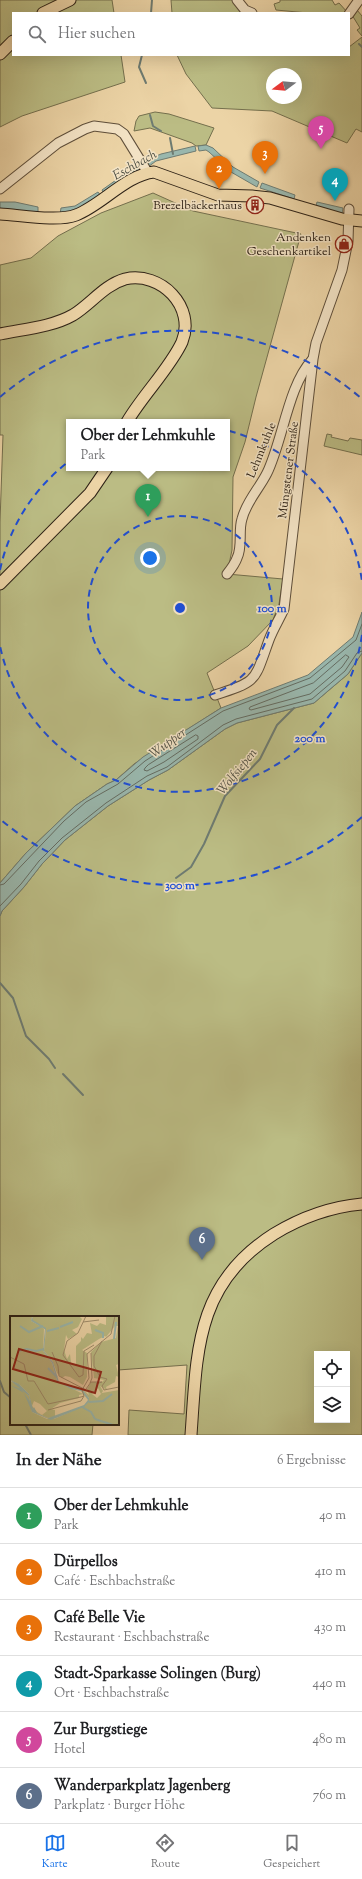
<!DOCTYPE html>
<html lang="de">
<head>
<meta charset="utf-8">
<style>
  :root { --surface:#fff; --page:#f2f2f2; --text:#202124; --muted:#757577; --line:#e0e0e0; --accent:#1a73e8 }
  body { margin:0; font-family:"Sorts Mill Goudy",serif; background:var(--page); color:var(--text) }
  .controls { position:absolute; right:12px; bottom:12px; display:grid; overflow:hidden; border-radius:0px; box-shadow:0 4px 16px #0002 }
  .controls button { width:36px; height:36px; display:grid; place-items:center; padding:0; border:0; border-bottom:1px solid var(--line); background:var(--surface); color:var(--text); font:20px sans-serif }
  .compass { position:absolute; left:266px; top:68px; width:36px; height:36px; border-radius:50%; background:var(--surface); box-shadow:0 4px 16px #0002; rotate:254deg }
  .you { position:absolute; left:150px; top:558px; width:14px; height:14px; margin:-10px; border:3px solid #fff; border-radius:50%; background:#1a73e8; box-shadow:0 0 0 6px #1a73e833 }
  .badge { display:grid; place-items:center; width:26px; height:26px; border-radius:50%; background:var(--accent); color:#fff; font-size:13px; font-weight:700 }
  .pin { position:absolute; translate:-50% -33px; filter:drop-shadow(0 1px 2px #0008) }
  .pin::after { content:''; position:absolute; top:21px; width:14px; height:12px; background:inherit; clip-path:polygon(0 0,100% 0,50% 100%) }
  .popup { position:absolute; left:66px; top:419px; width:164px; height:52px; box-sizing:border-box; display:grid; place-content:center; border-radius:0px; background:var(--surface); filter:drop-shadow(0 1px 3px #0005); font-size:13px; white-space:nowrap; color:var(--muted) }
  .popup b { font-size:15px; color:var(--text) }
  .popup::after { content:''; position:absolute; left:50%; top:100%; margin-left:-8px; border:8px solid transparent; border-top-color:var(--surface) }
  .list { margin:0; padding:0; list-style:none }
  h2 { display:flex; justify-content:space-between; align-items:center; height:52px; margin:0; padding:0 16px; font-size:17px }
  h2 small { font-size:13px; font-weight:400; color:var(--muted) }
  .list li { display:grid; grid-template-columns:26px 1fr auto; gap:12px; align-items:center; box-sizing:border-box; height:56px; padding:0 16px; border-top:1px solid var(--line) }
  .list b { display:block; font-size:15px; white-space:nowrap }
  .list p { margin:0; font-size:13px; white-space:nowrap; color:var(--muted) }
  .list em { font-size:13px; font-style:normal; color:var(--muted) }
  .icon { flex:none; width:22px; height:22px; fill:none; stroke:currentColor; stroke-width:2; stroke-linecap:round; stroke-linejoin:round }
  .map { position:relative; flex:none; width:362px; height:1435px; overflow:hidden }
  .search { position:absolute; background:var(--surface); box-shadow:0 4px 16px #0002; left:12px; right:12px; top:12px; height:44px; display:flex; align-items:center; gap:10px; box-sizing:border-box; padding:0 14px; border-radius:0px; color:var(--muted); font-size:15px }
  .sheet { height:388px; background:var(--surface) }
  nav { display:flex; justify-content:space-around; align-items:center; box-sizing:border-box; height:56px; border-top:1px solid var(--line); background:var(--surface); font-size:11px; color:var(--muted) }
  nav a { display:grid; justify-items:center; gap:2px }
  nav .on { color:var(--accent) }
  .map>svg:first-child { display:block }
  .green { fill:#bbbc84; stroke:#746f4d; fill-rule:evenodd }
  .water { fill:#99b7ad; stroke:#6e7b71 }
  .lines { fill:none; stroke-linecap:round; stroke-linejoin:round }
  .shore { stroke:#646c62; stroke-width:1 }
  .stream { stroke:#6e7b71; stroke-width:2 }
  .minor-casing { stroke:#5e4e3a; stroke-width:11 }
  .major-casing { stroke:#2e2216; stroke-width:13 }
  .minor { stroke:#f3e3c5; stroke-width:9 }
  .major { stroke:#ecd4a6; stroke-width:11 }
  .ring { fill:none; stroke:#1d4ed8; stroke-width:2; stroke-dasharray:7 5 }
  .labels { text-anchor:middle; stroke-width:3; stroke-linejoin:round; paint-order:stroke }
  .poi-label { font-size:12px; fill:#2e2216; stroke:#f3e3c5; text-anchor:end }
  .street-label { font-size:12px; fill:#2e2216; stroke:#f3e3c5 }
  .water-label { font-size:13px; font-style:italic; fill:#4e4f43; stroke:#f3e3c5 }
  .inset-river { fill:none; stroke:#99b7ad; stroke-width:2 }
  .inset-road { fill:none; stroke:#a08d6c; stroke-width:1 }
  .view { fill:#8f2418; fill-opacity:0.15; stroke:#8f2418; stroke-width:2 }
  .inset-edge { fill:none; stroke:#2e2216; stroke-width:2 }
  .centre { fill:#1d4ed8; stroke:#f3e3c5; stroke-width:2 }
  .ring-label { font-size:12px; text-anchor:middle; font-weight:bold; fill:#1d4ed8; stroke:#f3e3c5; stroke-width:3; stroke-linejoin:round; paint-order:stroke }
</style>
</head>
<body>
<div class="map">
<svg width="362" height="1435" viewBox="0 0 362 1435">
  <rect width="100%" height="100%" fill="#ecd4a6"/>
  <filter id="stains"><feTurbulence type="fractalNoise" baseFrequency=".005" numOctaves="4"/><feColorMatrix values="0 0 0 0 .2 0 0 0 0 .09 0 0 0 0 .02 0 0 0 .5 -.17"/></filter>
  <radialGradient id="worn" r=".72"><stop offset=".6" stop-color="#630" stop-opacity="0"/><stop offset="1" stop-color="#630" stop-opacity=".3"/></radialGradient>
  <g class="green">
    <path d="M0 0H112L114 13H13V55H121L125 82 22 116 0 127Z"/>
    <path d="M171 0H237L252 13H172Z"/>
    <path d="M280 0H332L335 5 339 3 348 13H308L276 10 274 4 280 2Z"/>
    <path d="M357 10 362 16V36L357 30 360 28 352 15Z"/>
    <path d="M362 37V132L356 129 347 143 272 111 212 108 186 74 177 55H349V47ZM272 74H296V98H272Z"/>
    <path d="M155 112 169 114 214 128 206 145 196 146 192 143 150 128 134 131 136 121 139 116Z"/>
    <path d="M153 193 193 211 301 234 256 397 245 442 233 477 232 550 227 574 283 579 279 604 273 620 248 646 207 673 221 708 149 754 134 764 116 780 107 784 75 806 26 853 0 883V522L3 435H0V265L31 258 58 236 101 213ZM69 422H227V468H69Z"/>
    <path d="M327 434 332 435 331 437 348 441 350 438 362 440V455L324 446Z"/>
    <path d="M362 653V1435H128L129 1410 184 1414 187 1365 118 1370V1317H11V1424H93L92 1435H0V916L2 911 24 887 42 864 65 840 108 806 149 780 168 770 225 729 237 723 314 703 348 674ZM317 1354H347V1420H317Z"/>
  </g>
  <g class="water">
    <path d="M206 145 213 148 233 167 259 182 257 187 231 172 209 152 206 150 199 151 198 146Z"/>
    <path d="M195 146 196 151 156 161 148 167 145 161 161 154Z"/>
    <path d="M140 163 144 170 104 194 102 190Z"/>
    <path d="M262 183 295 195 294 199 260 188Z"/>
    <path d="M98 192 101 196 84 208 60 214 61 208 75 206Z"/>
    <path d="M0 202H15L38 207V213L0 212Z"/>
    <path d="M317 202 343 208 342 214 316 206Z"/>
    <path d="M362 612V653L348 674 329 690 314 703 237 723 225 729 168 770 149 780 108 806 65 840 42 864 24 887 2 911 0 916V883L26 853 75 806 107 784 116 780 143 757 221 708 308 675 353 637Z"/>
  </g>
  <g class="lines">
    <g class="shore">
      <path d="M346 655 349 657 342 667 310 694 251 710 249 709 250 707 313 683Z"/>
      <path d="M196 735 198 736V739L164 762 147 771 144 770 145 768 148 765Z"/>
      <path d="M0 885 4 884 64 821 86 802 118 784 145 761 223 711 310 678 356 640 362 624"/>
      <path d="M0 906 21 884 39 861 62 838 106 803 147 776 167 767 223 725 236 719 312 699 345 671 357 653 362 651"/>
    </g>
    <g class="stream">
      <path d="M151 13 152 0"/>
      <path d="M359 44 362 47"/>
      <path d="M142 55 139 67 146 83"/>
      <path d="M150 115 153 126 161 131"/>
      <path d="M170 138 173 154"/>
      <path d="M176 878 191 867 204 844 225 796 260 759 277 725 294 708"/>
      <path d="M0 983 13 998 26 1036 49 1059 55 1068"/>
      <path d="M63 1074 83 1095"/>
      <path d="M0 1381 4 1392 11 1398"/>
      <path d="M25 1424 31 1435"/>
    </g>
    <defs>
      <g id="minor">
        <path d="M237 0 245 10 252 13"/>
        <path d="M349 14 359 0"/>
        <path d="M0 189 58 143 85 129 94 126 117 129 124 134 148 173"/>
        <path d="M227 574C231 569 235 564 237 558 243 546 238 531 242 519 246 502 259 489 267 473 283 440 288 386 312 360"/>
        <path d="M215 695C259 681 254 681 269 640 273 629 279 620 284 609L313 359 316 343 342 270 348 241 349 209"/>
      </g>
      <g id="major">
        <path d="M43 13 70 0"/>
        <path d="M0 54 13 41"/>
        <path d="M0 214C20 215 58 222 76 215 102 205 126 175 154 172L218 195 252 196 270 198 342 219 362 221"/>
        <path d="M0 334C24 329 52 327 73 315 91 304 104 285 125 279 161 271 196 307 182 342 170 368 142 396 127 422"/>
        <path d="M0 584 90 493 107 468"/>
        <path d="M191 1435C197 1352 195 1284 274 1234 302 1217 329 1207 362 1204"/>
      </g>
    </defs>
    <use href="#minor" class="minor-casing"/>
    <use href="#major" class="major-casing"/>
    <use href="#minor" class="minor"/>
    <use href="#major" class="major"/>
  </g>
  <g class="ring">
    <circle cx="180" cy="608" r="92"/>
    <path d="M362 635A184 184 0 0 1 0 646M0 570A184 184 0 0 1 362 581"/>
    <path d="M362 817A277 277 0 0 1 0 819M0 397A277 277 0 0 1 362 399"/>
  </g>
  <defs>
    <symbol id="building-ring" viewBox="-11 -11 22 22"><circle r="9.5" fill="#f3e3c5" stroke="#8f2418" stroke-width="1.5"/><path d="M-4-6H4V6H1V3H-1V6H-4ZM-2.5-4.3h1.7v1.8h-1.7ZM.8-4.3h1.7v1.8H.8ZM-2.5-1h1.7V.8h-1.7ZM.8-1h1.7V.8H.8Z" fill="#8f2418"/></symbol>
    <symbol id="shop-ring" viewBox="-11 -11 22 22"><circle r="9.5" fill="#f3e3c5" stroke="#8f2418" stroke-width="1.5"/><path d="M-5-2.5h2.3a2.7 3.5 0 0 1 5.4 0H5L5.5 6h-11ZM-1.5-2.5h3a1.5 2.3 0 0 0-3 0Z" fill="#8f2418"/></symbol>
  </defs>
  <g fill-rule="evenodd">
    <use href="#building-ring" x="245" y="195" width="20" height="20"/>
    <use href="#shop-ring" x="334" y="234" width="20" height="20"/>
  </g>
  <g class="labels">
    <g class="poi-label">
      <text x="242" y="209">Brezelbäckerhaus</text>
      <text x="331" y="241">Andenken<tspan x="331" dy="14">Geschenkartikel</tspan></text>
    </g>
    <g class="street-label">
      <text transform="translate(261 450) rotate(-68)" y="4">Lehmkuhle</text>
      <text transform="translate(288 470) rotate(-83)" y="4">Müngstener Straße</text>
    </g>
    <g class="water-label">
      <text transform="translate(134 164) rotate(-29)" y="5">Eschbach</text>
      <text transform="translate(167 742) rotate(-36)" y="5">Wupper</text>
      <text transform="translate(236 771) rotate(-51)" y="5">Wolfsiepen</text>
    </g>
  </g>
  <g transform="translate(10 1316)">
    <rect width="109" height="109" fill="#ecd4a6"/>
    <path d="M0 0H22L21 5 34 12 33 35 42 47 47 65 73 78 69 79V82L50 87 41 93 45 94V101L38 102 27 97 22 92 19 78 10 69 0 64ZM24 85 30 88 37 95 32 99 27 96 22 90ZM23 0H69L72 3 68 11 62 14 67 18 58 23 56 19 54 34 57 43 60 38 61 47 66 49V30L71 25V21L73 23 77 17 82 18 80 7 87 10 90 7 96 9V0H109V48L106 49 109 61 106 60 105 66 96 71 97 74 90 70 93 75 91 78 88 72 82 78 87 82 92 77 109 74V109H0V65L7 68 19 80 22 96 37 103H44L76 89 79 82 73 74 79 79 77 73 81 66H92L94 64 84 62 81 36 91 26 106 22 108 10H105L96 21 95 20 89 23 72 34 77 37V61L73 69 60 61 55 60 52 62 47 57 42 44 34 35 36 14 22 4Z" fill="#bbbc84" fill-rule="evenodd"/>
    <path d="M22 0 23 4 36 12 34 35 43 46 49 66 73 74 79 82V86L74 91 41 104 22 96 14 77 0 69 11 73 19 84 20 87 19 80 0 64 9 68 19 78 23 93 24 91 27 97 38 102 74 89 78 84 71 75 61 73 47 65 42 47 33 35 35 13 21 5Z" fill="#99b7ad"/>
    <path class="inset-river" d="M10 10 19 16 33 10M50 11 63 6M85 14 93 17V22M37 15 49 12M104 23 106 6M8 35 17 33 26 35 34 33M38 52 47 61M79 86 93 85 102 78M72 91 81 96 85 103M85 103 103 109"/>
    <path class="inset-road" d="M76 0 68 17 57 25 53 39 69 61 73 59 74 35 84 29M73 6 89 4M92 25 84 40V50L90 61 97 63 92 70 94 74 109 71M42 36 48 50 49 60 76 74M0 41 14 48 18 65H24L38 88 71 81 74 80 72 74 79 62 77 38 101 18 105 0M80 67 82 62 81 37M76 73 81 66H92L86 68M38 94 71 85 74 80"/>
    <path class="view" d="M9 33 91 56 85 77 3 53Z"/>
    <rect width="109" height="109" class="inset-edge"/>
  </g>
  <circle cx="180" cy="608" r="6" class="centre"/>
  <g class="ring-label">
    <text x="272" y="612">100 m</text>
    <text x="310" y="742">200 m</text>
    <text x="180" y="889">300 m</text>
  </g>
  <rect width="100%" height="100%" filter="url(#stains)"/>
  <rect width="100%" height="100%" fill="url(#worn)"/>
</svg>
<div class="controls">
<button><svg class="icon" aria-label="locate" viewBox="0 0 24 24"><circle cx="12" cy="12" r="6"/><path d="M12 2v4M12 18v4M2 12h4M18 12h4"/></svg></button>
<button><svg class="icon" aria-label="layers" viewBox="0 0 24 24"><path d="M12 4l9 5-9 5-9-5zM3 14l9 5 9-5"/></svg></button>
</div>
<svg class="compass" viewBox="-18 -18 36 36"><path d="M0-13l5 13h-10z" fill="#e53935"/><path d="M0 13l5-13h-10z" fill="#757577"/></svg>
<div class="you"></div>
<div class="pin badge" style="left:148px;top:517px;background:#2e9e5b">1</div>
<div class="popup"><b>Ober der Lehmkuhle</b>Park</div>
<div class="pin badge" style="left:219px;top:189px;background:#e8710a">2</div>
<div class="pin badge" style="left:265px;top:174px;background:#e8710a">3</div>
<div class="pin badge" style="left:335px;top:201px;background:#0f9aa8">4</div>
<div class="pin badge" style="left:321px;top:149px;background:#d1479c">5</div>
<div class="pin badge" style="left:202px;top:1260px;background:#5c6f8a">6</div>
<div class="search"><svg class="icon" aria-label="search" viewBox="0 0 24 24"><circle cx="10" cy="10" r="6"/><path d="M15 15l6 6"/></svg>Hier suchen</div>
</div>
<section class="sheet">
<h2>In der Nähe<small>6 Ergebnisse</small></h2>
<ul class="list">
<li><span class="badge" style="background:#2e9e5b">1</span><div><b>Ober der Lehmkuhle</b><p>Park</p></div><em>40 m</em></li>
<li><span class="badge" style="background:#e8710a">2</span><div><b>Dürpellos</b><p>Café · Eschbachstraße</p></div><em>410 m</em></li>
<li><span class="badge" style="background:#e8710a">3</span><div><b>Café Belle Vie</b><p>Restaurant · Eschbachstraße</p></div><em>430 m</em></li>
<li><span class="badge" style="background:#0f9aa8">4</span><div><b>Stadt-Sparkasse Solingen (Burg)</b><p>Ort · Eschbachstraße</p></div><em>440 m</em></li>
<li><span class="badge" style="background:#d1479c">5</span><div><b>Zur Burgstiege</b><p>Hotel</p></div><em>480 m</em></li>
<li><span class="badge" style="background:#5c6f8a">6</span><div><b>Wanderparkplatz Jagenberg</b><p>Parkplatz · Burger Höhe</p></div><em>760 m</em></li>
</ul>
</section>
<nav>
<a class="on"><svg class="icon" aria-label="map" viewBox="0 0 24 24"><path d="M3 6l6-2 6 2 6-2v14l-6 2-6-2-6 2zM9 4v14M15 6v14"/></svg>Karte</a>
<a><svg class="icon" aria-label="directions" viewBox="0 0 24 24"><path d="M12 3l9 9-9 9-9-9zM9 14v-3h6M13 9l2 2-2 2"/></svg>Route</a>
<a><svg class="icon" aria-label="saved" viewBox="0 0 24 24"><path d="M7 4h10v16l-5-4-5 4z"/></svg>Gespeichert</a>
</nav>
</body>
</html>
